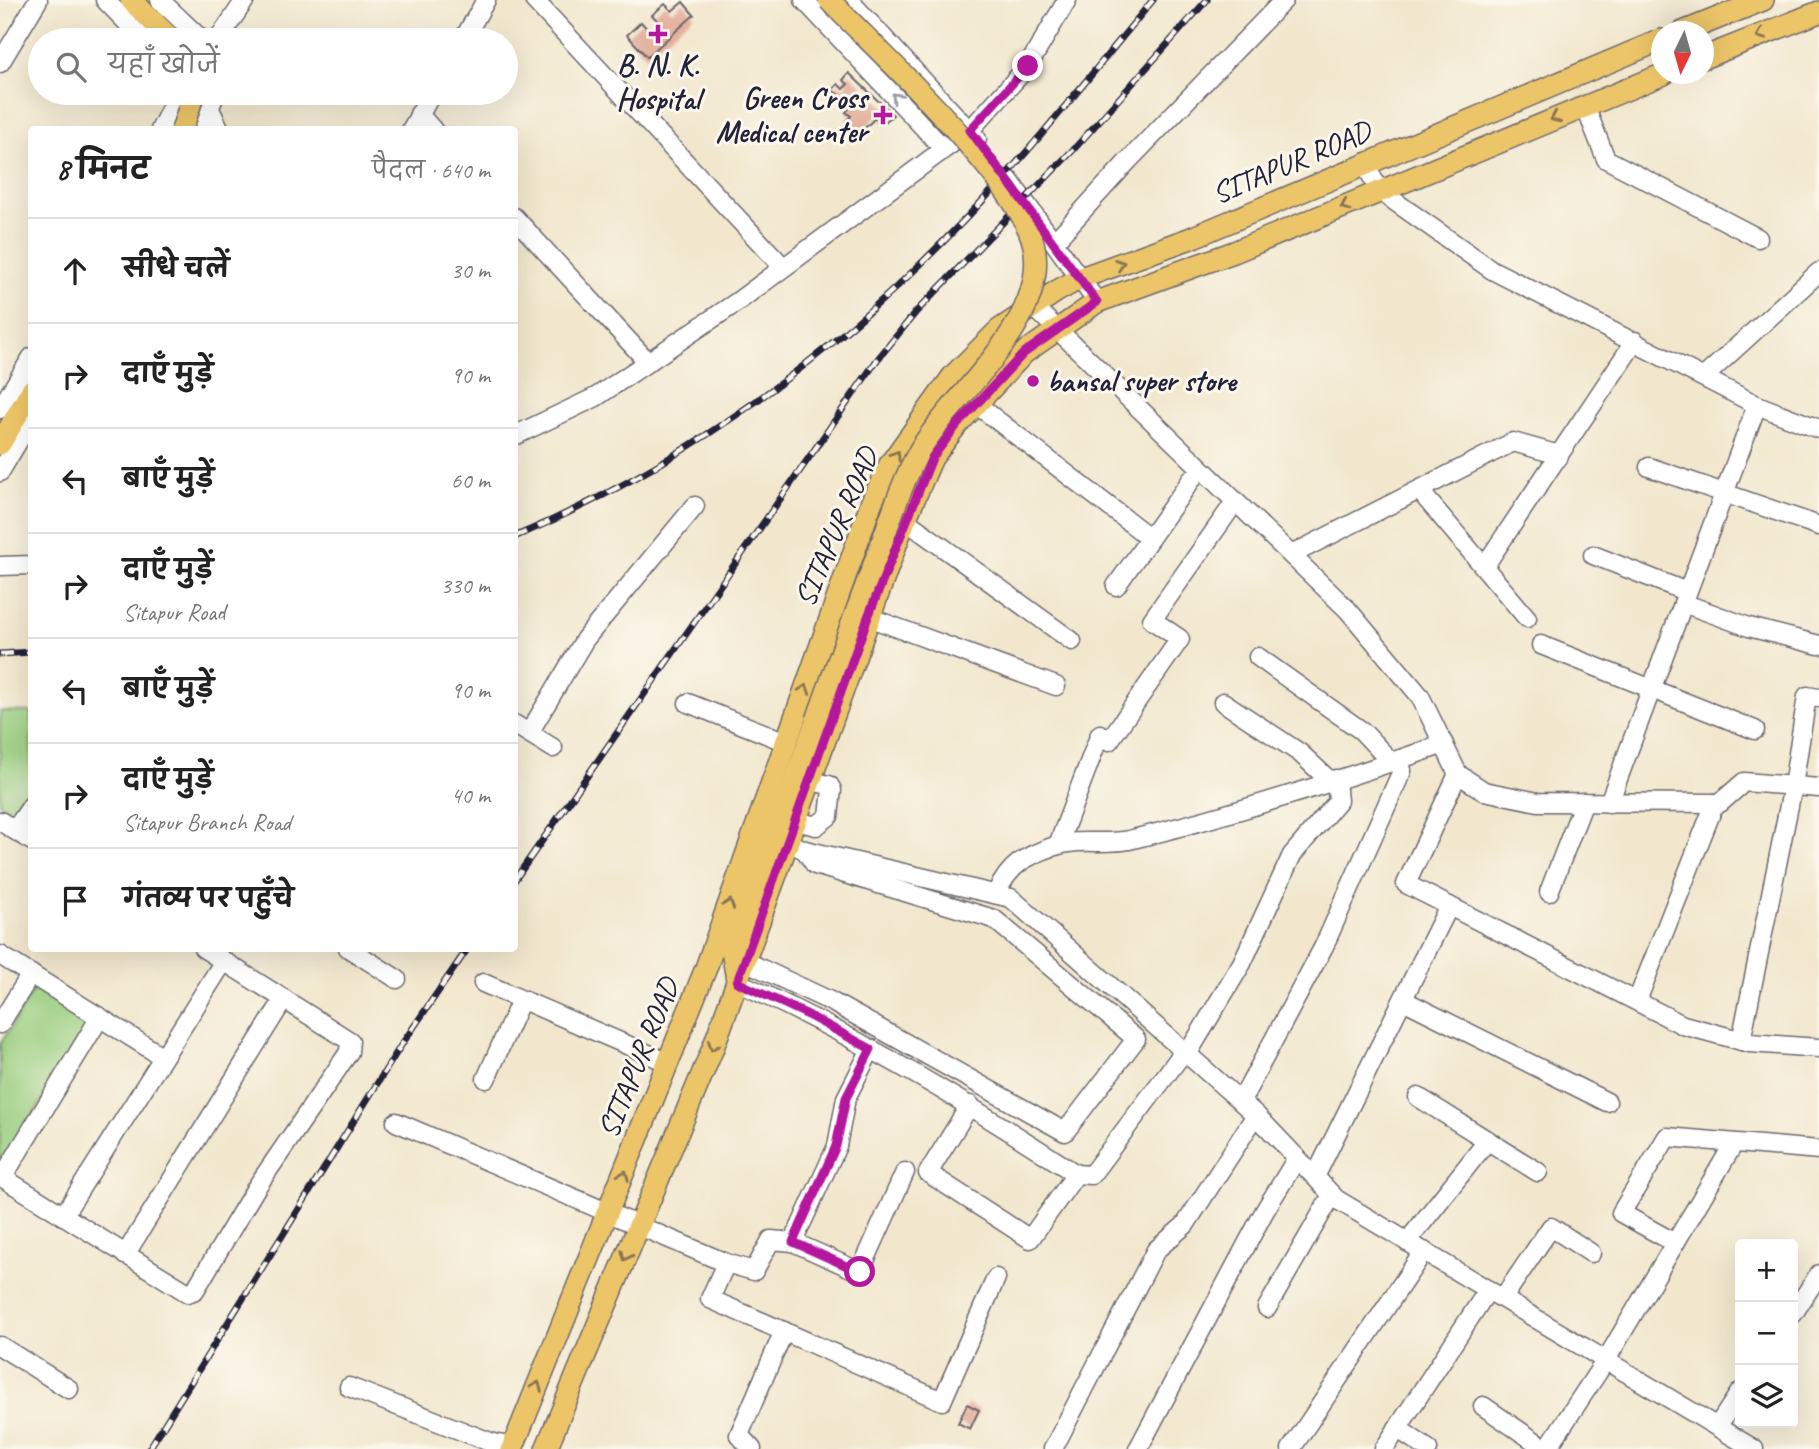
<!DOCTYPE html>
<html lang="hi">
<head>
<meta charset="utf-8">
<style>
  :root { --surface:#fff; --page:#f6f6f6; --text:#222; --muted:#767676; --line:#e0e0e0 }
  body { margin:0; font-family:Caveat,"Playpen Sans Deva",sans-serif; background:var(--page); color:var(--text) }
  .controls { position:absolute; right:21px; bottom:21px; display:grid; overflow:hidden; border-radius:7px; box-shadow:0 7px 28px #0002 }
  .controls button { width:63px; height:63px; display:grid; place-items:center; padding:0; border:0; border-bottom:2px solid var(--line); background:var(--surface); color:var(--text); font:35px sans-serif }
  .compass { position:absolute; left:1651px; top:21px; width:63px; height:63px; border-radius:50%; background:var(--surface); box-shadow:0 7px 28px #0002; rotate:185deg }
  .stop { position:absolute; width:21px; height:21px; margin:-16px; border:5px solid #b5179e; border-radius:50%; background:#fff }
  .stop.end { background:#b5179e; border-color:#fff; box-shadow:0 2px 7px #0008 }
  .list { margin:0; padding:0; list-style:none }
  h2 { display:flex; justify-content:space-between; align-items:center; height:91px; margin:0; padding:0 28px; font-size:30px }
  h2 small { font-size:23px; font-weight:400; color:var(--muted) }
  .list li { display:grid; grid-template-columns:46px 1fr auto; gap:21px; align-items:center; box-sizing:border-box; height:105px; padding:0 28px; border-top:2px solid var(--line) }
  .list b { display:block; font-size:26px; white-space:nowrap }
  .list p { margin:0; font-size:23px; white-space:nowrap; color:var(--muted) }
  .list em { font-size:23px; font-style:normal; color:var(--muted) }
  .icon { flex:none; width:38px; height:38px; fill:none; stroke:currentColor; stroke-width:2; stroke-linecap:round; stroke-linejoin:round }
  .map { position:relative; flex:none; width:1819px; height:1449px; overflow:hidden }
  .search { position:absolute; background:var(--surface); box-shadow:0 7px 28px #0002; left:28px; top:28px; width:490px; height:77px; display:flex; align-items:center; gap:18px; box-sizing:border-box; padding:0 24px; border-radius:38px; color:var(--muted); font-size:26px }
  .panel { position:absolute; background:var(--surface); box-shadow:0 7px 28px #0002; left:28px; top:126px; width:490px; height:826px; border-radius:7px }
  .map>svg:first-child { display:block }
  .green { fill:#99cd7e; stroke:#5e785c; stroke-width:2 }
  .building { fill:#e1a591 }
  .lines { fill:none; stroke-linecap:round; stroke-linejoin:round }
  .minor-casing { stroke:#6b676e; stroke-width:21 }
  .major-casing { stroke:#6b676e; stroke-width:24 }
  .minor { stroke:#fff; stroke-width:18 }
  .major { stroke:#edc569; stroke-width:21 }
  .rail-casing { stroke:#22223b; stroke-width:7 }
  .rail { stroke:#fbf7ec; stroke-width:4.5; stroke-dasharray:13; stroke-linecap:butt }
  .major-bridge-casing { stroke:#6b676e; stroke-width:24; stroke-linecap:butt }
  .major-bridge { stroke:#edc569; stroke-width:21 }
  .oneway { stroke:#887452 }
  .oneway2 { stroke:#9c9ca7 }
  .route { stroke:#b5179e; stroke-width:9 }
  .poi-dot { fill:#b5179e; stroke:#fbf7ec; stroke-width:2.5 }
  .labels { text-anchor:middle; stroke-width:6; stroke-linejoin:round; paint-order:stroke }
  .poi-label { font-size:30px; font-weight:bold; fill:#22223b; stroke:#fbf7ec }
  .street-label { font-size:30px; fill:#22223b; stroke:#fbf7ec }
</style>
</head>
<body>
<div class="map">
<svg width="1819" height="1449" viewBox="0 0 1819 1449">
  <rect width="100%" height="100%" fill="#fbf7ec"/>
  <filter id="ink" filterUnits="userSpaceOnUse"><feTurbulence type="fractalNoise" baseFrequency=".0143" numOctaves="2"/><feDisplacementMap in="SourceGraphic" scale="14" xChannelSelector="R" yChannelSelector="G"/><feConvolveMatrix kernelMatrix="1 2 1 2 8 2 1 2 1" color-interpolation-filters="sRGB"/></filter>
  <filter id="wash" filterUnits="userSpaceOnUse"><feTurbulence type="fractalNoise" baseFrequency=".00686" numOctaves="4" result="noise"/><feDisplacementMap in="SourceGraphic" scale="28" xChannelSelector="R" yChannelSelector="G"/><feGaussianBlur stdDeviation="1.57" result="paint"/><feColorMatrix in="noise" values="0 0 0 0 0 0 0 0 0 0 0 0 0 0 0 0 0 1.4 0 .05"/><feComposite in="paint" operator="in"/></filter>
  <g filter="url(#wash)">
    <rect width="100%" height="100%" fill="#f2e7cd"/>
    <g class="green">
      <path d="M0 711 31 712V781L12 812 0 804Z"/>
      <path d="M35 988 91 1023 3 1163 0 1161V1044Z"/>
    </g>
    <g id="blocks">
      <g class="building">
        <path d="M683 2 694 15 647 57 627 35 641 22 650 32 660 23 652 15 665 4 672 11Z"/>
        <path d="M849 73 893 115 884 123 877 116 860 133 846 121 851 116 846 112 852 105 832 90 838 84 843 89 848 84 843 80Z"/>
        <path d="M967 1404 979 1410 970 1429 958 1423Z"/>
      </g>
    </g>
  </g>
  <g filter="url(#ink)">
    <use href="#blocks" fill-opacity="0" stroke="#6b676e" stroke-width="2"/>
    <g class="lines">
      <defs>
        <g id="minor">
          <path d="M105 0 144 40"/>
          <path d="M160 0 202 40"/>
          <path d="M534 0 783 267"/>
          <path d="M804 0 942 147"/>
          <path d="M849 0 977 139"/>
          <path d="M218 40 245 0"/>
          <path d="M463 40 486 0"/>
          <path d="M0 63 38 0"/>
          <path d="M179 96 211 111 220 130"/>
          <path d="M1585 106 1606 159 1758 238"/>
          <path d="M419 114 433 130"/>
          <path d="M160 130 178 93"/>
          <path d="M200 130 216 93"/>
          <path d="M411 130 432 93"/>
          <path d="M1364 163 1380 191 1492 270 1757 405 1819 429"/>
          <path d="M1009 180 1097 302"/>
          <path d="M514 217 648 362"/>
          <path d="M1055 241 1127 162 1284 0"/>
          <path d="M1034 307 1348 610 1420 696 1458 774 1484 791 1538 802 1720 803 1744 782 1819 788"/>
          <path d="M1704 377 1819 272"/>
          <path d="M976 404 1150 538"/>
          <path d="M0 409 32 357"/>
          <path d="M514 436 596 397 737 302 970 130 1028 66 1067 0"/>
          <path d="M1649 467 1819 526"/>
          <path d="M0 472 32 418"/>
          <path d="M1419 490 1527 618"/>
          <path d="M905 520 1072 641"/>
          <path d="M1291 555 1513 442 1559 455"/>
          <path d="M1593 555 1687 592"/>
          <path d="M0 566 32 565"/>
          <path d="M1484 567 1635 341"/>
          <path d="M1116 586 1192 479"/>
          <path d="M1683 603 1749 627 1819 645"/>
          <path d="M868 617 1056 686"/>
          <path d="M1541 645 1755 730"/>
          <path d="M1258 657 1362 731 1391 762"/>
          <path d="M1223 702 1300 753 1330 781"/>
          <path d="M688 703 786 742"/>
          <path d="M514 724 553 748"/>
          <path d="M529 733 585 639 695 506"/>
          <path d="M1458 774 1406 884 1683 1025 1750 1043 1819 1048"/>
          <path d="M1609 803 1757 405"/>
          <path d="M0 821 32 841"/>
          <path d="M797 821 816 826 829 816 832 790 829 785 811 781"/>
          <path d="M15 830 32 805"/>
          <path d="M789 843 805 850 1011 898 1256 1115 1336 1199 1754 1449"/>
          <path d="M1058 845 1100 734 1109 741 1180 639 1152 620 1235 502"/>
          <path d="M1549 892 1584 802"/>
          <path d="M996 894C1009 865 1025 856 1055 846 1078 838 1105 845 1129 840 1235 814 1341 780 1444 744"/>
          <path d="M348 948 397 979"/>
          <path d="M0 955 163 1057"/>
          <path d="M745 961 832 1002 1065 1132 1136 1039 994 919 815 865 805 850"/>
          <path d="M737 982C857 1036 966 1102 1076 1174L1091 1175 1185 1050"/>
          <path d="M483 983 669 1063"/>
          <path d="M1403 1000 1607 1102"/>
          <path d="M1637 1001 1715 803"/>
          <path d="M0 1024 31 974"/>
          <path d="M1741 1041 1793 786 1807 696 1819 698"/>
          <path d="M871 1049 846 1098 837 1146 793 1242 860 1272 905 1172"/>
          <path d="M1188 1053 1242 963 1292 855 1338 801 1336 779"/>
          <path d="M486 1079 521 1000"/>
          <path d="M1418 1097 1538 1172"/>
          <path d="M1241 1101 1324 946 1402 771 1400 759"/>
          <path d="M970 1105 928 1173 1030 1239 1076 1174"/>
          <path d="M396 1122 726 1263 710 1299 942 1401 996 1278"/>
          <path d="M0 1176 188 1293 195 1290 256 1188 349 1052 350 1041 203 948"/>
          <path d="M3 1177 100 1017"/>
          <path d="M1315 1177 1449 906"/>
          <path d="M63 1216 224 961"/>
          <path d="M1407 1242 1488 1140"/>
          <path d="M1675 1243 1621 1213 1667 1137 1819 1150"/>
          <path d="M125 1255 284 999"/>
          <path d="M726 1263 754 1271 771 1240 793 1242"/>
          <path d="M1503 1298 1551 1227 1591 1253"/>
          <path d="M1267 1308 1332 1195"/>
          <path d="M1793 1314 1819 1274"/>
          <path d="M0 1346 69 1389"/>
          <path d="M349 1387 490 1442 512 1447"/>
          <path d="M1483 1406 1546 1449"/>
          <path d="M1717 1427 1740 1392"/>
          <path d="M1397 1428 1428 1449"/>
          <path d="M752 1449 739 1435 784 1331"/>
          <path d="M1053 1449 1156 1250 1185 1225 1256 1115"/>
          <path d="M1138 1449 1264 1212 1297 1158"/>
          <path d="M1291 1449 1424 1251"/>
          <path d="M1384 1449 1488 1290"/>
          <path d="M1547 1449 1606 1360 1733 1145"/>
        </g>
        <g id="major">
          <path d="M131 0 172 40"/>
          <path d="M1683 32 1763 0"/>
          <path d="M1703 58 1819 12"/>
          <path d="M0 444 32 390"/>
          <path d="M737 980 732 950 817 720"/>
          <path d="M512 1449 706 968 872 501 890 464 953 376 999 330 1057 291 1081 278 1191 238 1661 40"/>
          <path d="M546 1449 713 1048 905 520 932 458 957 425 1024 353 1097 302 1234 252 1664 74"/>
        </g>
      </defs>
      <use href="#minor" class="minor-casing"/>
      <use href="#major" class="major-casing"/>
      <use href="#minor" class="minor"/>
      <use href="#major" class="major"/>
      <defs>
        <g id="rail">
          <path d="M514 537C686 465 843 349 970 214 1035 146 1093 72 1153 0"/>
          <path d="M0 654 32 652"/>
          <path d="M514 881 877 360 916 312 1074 149 1207 0"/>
          <path d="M149 1449 400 1047 468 948"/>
        </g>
      </defs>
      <use href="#rail" class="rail-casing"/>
      <use href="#rail" class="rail"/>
      <defs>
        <g id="major-bridge">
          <path d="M182 130 192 99 191 93"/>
          <path d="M817 720C837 663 858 607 879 551 891 517 903 479 921 448 957 390 1049 321 1034 246 1022 183 877 50 829 0"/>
        </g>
      </defs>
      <use href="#major-bridge" class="major-bridge-casing"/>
      <use href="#major-bridge" class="major-bridge"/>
    </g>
    <defs><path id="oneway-chevron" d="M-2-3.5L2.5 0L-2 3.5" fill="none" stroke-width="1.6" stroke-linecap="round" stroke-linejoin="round" transform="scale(1.75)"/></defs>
    <g class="oneway">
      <use href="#oneway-chevron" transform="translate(1761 35) rotate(158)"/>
      <use href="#oneway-chevron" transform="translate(1555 118) rotate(157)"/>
      <use href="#oneway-chevron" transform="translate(1345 206) rotate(157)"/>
      <use href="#oneway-chevron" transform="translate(1120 264) rotate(-19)"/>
      <use href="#oneway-chevron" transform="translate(896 455) rotate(-57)"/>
      <use href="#oneway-chevron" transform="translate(805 689) rotate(-71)"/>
      <use href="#oneway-chevron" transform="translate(729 904) rotate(-71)"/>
      <use href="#oneway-chevron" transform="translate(713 1046) rotate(111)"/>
      <use href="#oneway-chevron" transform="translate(624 1175) rotate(-67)"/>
      <use href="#oneway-chevron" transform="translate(626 1256) rotate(113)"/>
      <use href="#oneway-chevron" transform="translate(537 1386) rotate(-68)"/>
    </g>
    <use class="oneway2" href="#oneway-chevron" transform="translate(896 97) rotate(-133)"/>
  </g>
  <g class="lines" filter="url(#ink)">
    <path class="route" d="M860 1272 793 1242 836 1146 846 1098 871 1049 804 1013 737 982 868 617 932 458 957 425 1024 353 1097 302 970 130 1028 66"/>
  </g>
  <g class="poi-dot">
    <path d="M654.5 23.5h7v7h7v7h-7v7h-7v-7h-7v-7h7z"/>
    <path d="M879.5 104.5h7v7h7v7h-7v7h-7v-7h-7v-7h7z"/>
    <circle cx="1033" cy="381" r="7"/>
  </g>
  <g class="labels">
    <g class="poi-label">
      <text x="658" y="75">B. N. K.<tspan x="658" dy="34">Hospital</tspan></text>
      <text x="867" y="108" text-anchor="end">Green Cross<tspan x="867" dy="34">Medical center</tspan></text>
      <text x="1047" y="391" text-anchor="start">bansal super store</text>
    </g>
    <g class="street-label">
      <text transform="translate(1291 162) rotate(-23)" y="10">SITAPUR ROAD</text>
      <text transform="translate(836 527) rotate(-67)" y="10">SITAPUR ROAD</text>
      <text transform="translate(638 1058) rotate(-68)" y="10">SITAPUR ROAD</text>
    </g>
  </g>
</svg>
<div class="controls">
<button>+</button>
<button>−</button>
<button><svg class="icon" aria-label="layers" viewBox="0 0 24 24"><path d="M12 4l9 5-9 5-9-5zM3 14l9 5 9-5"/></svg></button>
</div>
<svg class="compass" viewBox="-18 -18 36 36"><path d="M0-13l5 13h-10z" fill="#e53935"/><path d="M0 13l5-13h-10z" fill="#767676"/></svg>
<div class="stop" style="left:860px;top:1272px"></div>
<div class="stop end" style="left:1028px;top:66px"></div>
<div class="search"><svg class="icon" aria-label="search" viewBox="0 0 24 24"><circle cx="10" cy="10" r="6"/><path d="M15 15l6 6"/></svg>यहाँ खोजें</div>
<section class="panel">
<h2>8 मिनट<small>पैदल · 640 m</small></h2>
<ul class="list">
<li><svg class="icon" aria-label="ahead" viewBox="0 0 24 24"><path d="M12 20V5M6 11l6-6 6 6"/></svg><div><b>सीधे चलें</b></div><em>30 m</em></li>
<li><svg class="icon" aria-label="right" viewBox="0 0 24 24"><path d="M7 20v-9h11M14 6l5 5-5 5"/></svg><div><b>दाएँ मुड़ें</b></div><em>90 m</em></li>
<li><svg class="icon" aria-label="left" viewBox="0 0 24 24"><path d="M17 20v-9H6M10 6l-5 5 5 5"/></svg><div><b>बाएँ मुड़ें</b></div><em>60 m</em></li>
<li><svg class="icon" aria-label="right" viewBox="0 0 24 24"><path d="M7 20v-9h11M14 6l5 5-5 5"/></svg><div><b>दाएँ मुड़ें</b><p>Sitapur Road</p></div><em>330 m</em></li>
<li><svg class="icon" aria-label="left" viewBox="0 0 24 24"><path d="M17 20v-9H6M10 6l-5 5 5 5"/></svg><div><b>बाएँ मुड़ें</b></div><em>90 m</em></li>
<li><svg class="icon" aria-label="right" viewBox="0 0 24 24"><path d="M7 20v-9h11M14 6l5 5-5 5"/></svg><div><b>दाएँ मुड़ें</b><p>Sitapur Branch Road</p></div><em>40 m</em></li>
<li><svg class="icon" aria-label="arrive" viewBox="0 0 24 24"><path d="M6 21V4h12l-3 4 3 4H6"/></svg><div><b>गंतव्य पर पहुँचे</b></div></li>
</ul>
</section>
</div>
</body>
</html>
